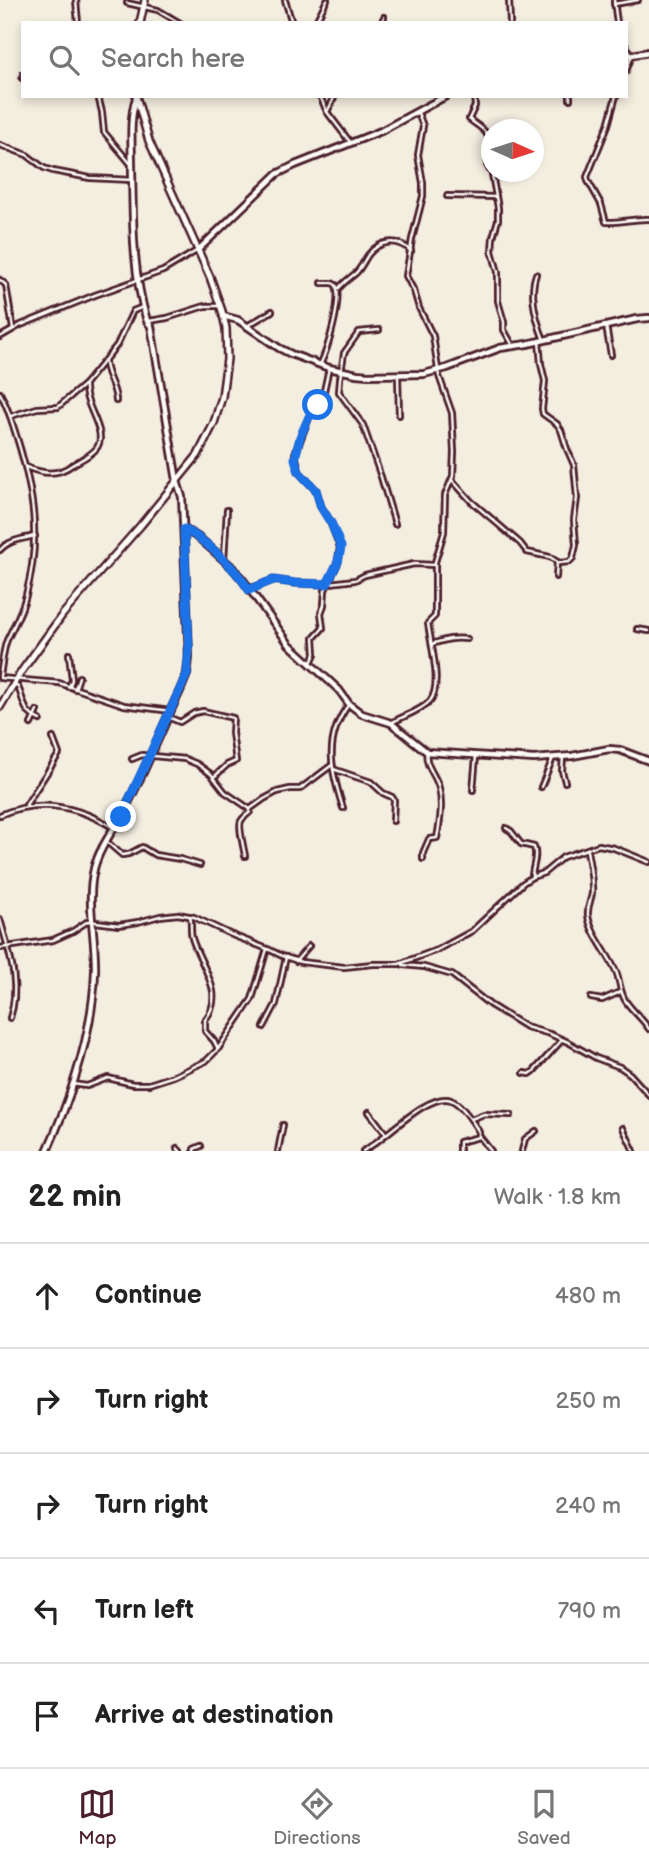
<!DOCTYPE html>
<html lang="en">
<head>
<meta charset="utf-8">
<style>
  :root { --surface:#fff; --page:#f2f2f2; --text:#222; --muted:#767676; --line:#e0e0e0; --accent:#4a1f2b }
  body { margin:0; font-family:"Balsamiq Sans",sans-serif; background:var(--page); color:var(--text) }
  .compass { position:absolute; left:481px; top:119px; width:63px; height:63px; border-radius:50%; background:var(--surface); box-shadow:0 4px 10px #0003; rotate:93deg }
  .stop { position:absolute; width:21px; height:21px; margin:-16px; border:5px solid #1a73e8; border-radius:50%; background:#fff }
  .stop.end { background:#1a73e8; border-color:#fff; box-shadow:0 2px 7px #0008 }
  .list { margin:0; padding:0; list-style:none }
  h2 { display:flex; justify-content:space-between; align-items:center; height:91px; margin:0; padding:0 28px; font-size:30px }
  h2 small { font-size:23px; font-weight:400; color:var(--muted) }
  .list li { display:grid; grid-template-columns:46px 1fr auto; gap:21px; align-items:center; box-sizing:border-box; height:105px; padding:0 28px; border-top:2px solid var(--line) }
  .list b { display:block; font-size:26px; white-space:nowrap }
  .list em { font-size:23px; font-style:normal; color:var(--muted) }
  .icon { flex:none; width:38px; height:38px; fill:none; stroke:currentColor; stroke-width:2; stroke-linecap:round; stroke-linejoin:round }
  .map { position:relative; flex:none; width:649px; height:1151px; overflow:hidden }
  .search { position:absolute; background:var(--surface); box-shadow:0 4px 10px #0003; left:21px; right:21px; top:21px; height:77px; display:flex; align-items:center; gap:18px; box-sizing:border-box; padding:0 24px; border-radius:0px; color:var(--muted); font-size:26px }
  .sheet { height:616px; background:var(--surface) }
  nav { display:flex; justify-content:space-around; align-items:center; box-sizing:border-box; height:98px; border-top:2px solid var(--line); background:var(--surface); font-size:19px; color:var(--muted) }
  nav a { display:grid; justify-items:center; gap:4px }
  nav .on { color:var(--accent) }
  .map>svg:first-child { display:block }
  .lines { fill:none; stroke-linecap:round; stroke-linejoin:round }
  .street-casing { stroke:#4a1f2b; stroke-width:8 }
  .secondary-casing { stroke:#4a1f2b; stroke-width:10 }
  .primary-casing { stroke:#4a1f2b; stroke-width:10 }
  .street { stroke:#fdfcf7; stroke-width:2.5 }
  .secondary { stroke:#fdfcf7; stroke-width:4.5 }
  .primary { stroke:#fdfcf7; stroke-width:5 }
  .route { stroke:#1a73e8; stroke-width:9 }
</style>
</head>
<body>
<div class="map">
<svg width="649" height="1151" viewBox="0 0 649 1151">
  <rect width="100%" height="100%" fill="#f4eee0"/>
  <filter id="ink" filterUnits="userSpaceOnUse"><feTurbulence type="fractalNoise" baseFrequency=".0143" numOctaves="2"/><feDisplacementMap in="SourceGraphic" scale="14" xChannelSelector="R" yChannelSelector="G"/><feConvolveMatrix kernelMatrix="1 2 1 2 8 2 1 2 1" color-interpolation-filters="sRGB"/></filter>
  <g filter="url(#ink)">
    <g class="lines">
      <defs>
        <g id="street">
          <path d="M76 0 78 23"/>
          <path d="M285 0 292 23"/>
          <path d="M509 0 510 23"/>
          <path d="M614 0 617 23"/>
          <path d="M127 3 158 10 180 23"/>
          <path d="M614 4 638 0"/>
          <path d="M315 23 327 0"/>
          <path d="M381 23 384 17"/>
          <path d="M626 46 632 55 626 71"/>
          <path d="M22 78 23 74"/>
          <path d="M98 96 102 112 104 132 130 163"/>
          <path d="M320 96 327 112 350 142"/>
          <path d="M474 96 475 106 469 119C481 129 488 129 491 147"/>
          <path d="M570 96V99"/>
          <path d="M616 96 608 125 587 177 588 181 601 204 606 222C620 223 634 218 649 219"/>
          <path d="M327 112 335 96"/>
          <path d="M0 145 27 155 44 168 53 171 90 178 132 180"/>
          <path d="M491 148 487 165 492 174 498 208V220L493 237 492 251 498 272V301L504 322V330L512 344"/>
          <path d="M447 196 496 197"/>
          <path d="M536 274C529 294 536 320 544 340"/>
          <path d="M0 280 6 285 13 329"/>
          <path d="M339 288C344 282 350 278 356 273 361 268 364 261 368 255 380 240 397 238 411 251"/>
          <path d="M149 321 167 318 205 306H220"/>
          <path d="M247 326 272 311"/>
          <path d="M606 326 611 355"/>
          <path d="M379 330 359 332 344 353 340 379 339 392 363 425 381 477 395 524"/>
          <path d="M0 337 21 325 95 295 163 271 198 250"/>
          <path d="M105 360C104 374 116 386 116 401"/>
          <path d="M320 365C328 349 342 301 336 285L332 283H322"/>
          <path d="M398 376 399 415"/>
          <path d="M0 393C8 407 12 422 17 438 34 493 41 539 26 595 22 612 14 625 7 640 3 650 2 665 0 676"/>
          <path d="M11 416 37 408 58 407 85 384"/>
          <path d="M26 467C43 474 57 476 72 465 80 460 88 457 95 450 111 434 83 407 85 384L117 345 133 311 143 307"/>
          <path d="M452 480 471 501 520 543 527 552 550 557 559 563 569 562 573 558 576 545 574 520 577 498 574 465 567 449 561 430 557 424 543 414 542 409 545 381 541 364 539 341"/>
          <path d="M0 550C9 540 22 539 35 536"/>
          <path d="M224 559 227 510"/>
          <path d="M556 577 557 562"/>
          <path d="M250 589 273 580 294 583 322 584 355 580 365 575 414 564 434 565"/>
          <path d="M637 629 649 631"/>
          <path d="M432 644C444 640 454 637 467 639"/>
          <path d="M311 663 315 654 314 638 323 628 321 613 324 605 325 590 338 562 340 547 331 523 321 507 316 490 299 472 295 454 309 417 322 400 329 368"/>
          <path d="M0 678 59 683 124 705 171 711"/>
          <path d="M14 684 18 687C25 702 22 712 40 720"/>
          <path d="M69 687 72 680 69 654"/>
          <path d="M75 689 79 677"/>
          <path d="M168 717 180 722 194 713 203 711 233 718 232 733 236 761 227 765 215 776"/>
          <path d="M391 723C403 716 421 711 430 701 443 685 430 642 428 623L435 616V562L444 532 445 495 453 476 454 452 452 413 439 376 433 336 419 308 414 291 406 276 412 239 423 196V183L418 155 423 126 418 113"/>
          <path d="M31 724 37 711"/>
          <path d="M563 757 562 771 565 782"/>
          <path d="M132 759 142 755 185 759 197 764 211 774 225 792 250 809 264 799 277 792 290 789H300L332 765"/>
          <path d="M333 769 371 782 383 793 392 797 394 800 393 821"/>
          <path d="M541 787 553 758"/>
          <path d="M473 790 476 756"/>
          <path d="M26 805 59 754 53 738"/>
          <path d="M343 808C331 769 323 739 349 704"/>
          <path d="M0 815C39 798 78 806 114 828"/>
          <path d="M506 828 511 831 521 844 534 847C538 857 532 867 532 877"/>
          <path d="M107 842 122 855 129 854 142 847 155 855 180 859 200 865"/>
          <path d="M587 850C589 864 593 878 592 893 591 901 587 907 588 915 590 934 610 955 617 974 620 983 620 991 625 1000 632 1011 642 1018 649 1029"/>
          <path d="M245 856C244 849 238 826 241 821 243 817 247 815 250 812V809"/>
          <path d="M423 859V853L429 839 437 838C440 822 443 804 439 788 436 775 424 765 427 752"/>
          <path d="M0 919C9 952 21 984 10 1018"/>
          <path d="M0 948 53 940 73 931 88 921 119 925 138 922 160 916 178 914 194 917 232 935 270 950 282 956 301 962 344 967 373 964H399L437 950 472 931 523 883 532 877 544 873 563 857 599 845 614 848 649 862"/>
          <path d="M296 961 309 946"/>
          <path d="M403 965 424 967 452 975 490 1005 526 1027 550 1034 568 1042 596 1058 620 1067 630 1074 649 1095"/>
          <path d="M591 998 602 1000 620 992"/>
          <path d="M264 1027 276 1004 286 957"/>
          <path d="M218 1049 252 999 267 949"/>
          <path d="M524 1073 530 1074 534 1071 562 1040"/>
          <path d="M72 1084 87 1086 108 1078 133 1084H149L174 1076 206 1061 218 1049 214 1041 205 1031V1020C227 993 200 966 192 938 190 931 192 923 190 916"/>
          <path d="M369 1112 386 1134"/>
          <path d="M471 1119 484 1114 511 1115"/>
          <path d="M623 1128 634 1151"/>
          <path d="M480 1137 491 1151"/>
          <path d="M177 1148 180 1151"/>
          <path d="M194 1151V1149L201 1146"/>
          <path d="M278 1151 283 1125"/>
          <path d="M363 1151C383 1141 429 1091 451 1100 462 1104 473 1122 479 1132V1137L459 1142V1151"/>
          <path d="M522 1151 525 1139 536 1131"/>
        </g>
        <g id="secondary">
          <path d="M626 56 649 52"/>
          <path d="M198 250 277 174 295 165 381 131 446 96"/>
          <path d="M223 316 238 320 279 348 291 354 329 368 357 374 368 375 424 374 447 368 500 348 527 344 637 319 649 318"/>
          <path d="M184 529 199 538 232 567 243 580 289 644 339 690 349 704 362 714 391 723 427 752 534 759 572 756 609 749 620 750 649 761"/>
          <path d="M47 1151C72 1095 93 1033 95 971 96 937 86 902 94 869 99 847 118 824 128 803 147 767 162 728 180 691L187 674 189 658 182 497 177 481 151 326 147 321C132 272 133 220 132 169 132 145 129 120 136 98"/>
        </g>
        <g id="primary">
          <path d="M140 23 145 0"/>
          <path d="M0 707 21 672 63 614 141 525 198 455 214 423 222 397 227 359 226 328 222 311 210 277 149 141 136 96"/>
        </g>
      </defs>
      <use href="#street" class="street-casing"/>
      <use href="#secondary" class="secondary-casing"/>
      <use href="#primary" class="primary-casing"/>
      <use href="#street" class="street"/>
      <use href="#secondary" class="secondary"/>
      <use href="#primary" class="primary"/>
    </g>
  </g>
  <g class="lines" filter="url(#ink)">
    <path class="route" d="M121 817 187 674 189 647 184 529C206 540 236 569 249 590L273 580 295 583 327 584 338 562 341 547 331 523 321 507 316 490 299 472 295 459 300 437 309 417 318 405"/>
  </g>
</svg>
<svg class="compass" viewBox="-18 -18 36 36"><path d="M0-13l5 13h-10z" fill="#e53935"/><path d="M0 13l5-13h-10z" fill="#767676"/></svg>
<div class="stop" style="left:318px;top:405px"></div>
<div class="stop end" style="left:121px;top:817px"></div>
<div class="search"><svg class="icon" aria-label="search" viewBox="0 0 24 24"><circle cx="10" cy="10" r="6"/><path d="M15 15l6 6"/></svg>Search here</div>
</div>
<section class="sheet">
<h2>22 min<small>Walk · 1.8 km</small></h2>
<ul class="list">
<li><svg class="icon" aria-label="ahead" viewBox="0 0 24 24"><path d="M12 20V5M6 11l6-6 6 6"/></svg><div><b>Continue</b></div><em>480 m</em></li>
<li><svg class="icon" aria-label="right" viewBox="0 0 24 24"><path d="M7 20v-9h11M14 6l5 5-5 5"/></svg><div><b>Turn right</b></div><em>250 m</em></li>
<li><svg class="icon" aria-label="right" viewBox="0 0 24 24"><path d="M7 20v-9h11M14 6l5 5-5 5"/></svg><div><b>Turn right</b></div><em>240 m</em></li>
<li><svg class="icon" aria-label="left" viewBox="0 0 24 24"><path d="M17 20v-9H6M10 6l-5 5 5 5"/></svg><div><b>Turn left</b></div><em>790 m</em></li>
<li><svg class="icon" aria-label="arrive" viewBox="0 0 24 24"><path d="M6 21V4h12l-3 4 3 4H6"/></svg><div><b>Arrive at destination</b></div></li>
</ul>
</section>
<nav>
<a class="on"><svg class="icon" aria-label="map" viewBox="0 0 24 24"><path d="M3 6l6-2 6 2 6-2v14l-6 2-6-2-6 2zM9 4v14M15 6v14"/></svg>Map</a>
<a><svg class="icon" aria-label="directions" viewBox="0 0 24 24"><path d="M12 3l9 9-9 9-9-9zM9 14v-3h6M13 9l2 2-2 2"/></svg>Directions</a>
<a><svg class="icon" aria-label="saved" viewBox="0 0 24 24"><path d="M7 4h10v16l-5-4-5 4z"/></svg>Saved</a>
</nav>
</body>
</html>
